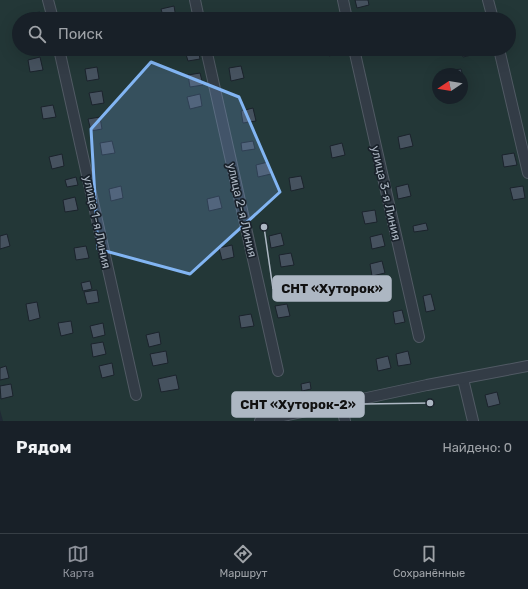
<!DOCTYPE html>
<html lang="ru">
<head>
<meta charset="utf-8">
<style>
  :root { --surface:#182028; --page:#212830; --text:#f1f3f6; --muted:#9fa3a8; --line:#363e45; --accent:#8c9099 }
  body { margin:0; font-family:Rubik,sans-serif; background:var(--page); color:var(--text) }
  .compass { position:absolute; left:432px; top:68px; width:36px; height:36px; border-radius:50%; background:var(--surface); box-shadow:0 4px 16px #0002; rotate:258deg }
  .list { margin:0; padding:0; list-style:none }
  h2 { display:flex; justify-content:space-between; align-items:center; height:52px; margin:0; padding:0 16px; font-size:17px }
  h2 small { font-size:13px; font-weight:400; color:var(--muted) }
  .icon { flex:none; width:22px; height:22px; fill:none; stroke:currentColor; stroke-width:2; stroke-linecap:round; stroke-linejoin:round }
  .map { position:relative; flex:none; width:528px; height:421px; overflow:hidden }
  .search { position:absolute; background:var(--surface); box-shadow:0 4px 16px #0002; left:12px; right:12px; top:12px; height:44px; display:flex; align-items:center; gap:10px; box-sizing:border-box; padding:0 14px; border-radius:22px; color:var(--muted); font-size:15px }
  .sheet { height:112px; background:var(--surface) }
  nav { display:flex; justify-content:space-around; align-items:center; box-sizing:border-box; height:56px; border-top:1px solid var(--line); background:var(--surface); font-size:11px; color:var(--muted) }
  nav a { display:grid; justify-items:center; gap:2px }
  nav .on { color:var(--accent) }
  .map>svg:first-child { display:block }
  .green { fill:#233737; fill-rule:evenodd }
  .building { fill:#46525f; stroke:#1b232c }
  .lines { fill:none; stroke-linecap:round; stroke-linejoin:round }
  .minor-casing { stroke:#515a64; stroke-width:12 }
  .minor { stroke:#333c46; stroke-width:10 }
  .marked { fill:#82b5f3; fill-opacity:0.2; stroke:#82b5f3; stroke-width:3; stroke-linejoin:round }
  .labels { text-anchor:middle; stroke-width:3.5; stroke-linejoin:round; paint-order:stroke }
  .street-label { font-size:12px; fill:#adb7c3; stroke:#19212a }
  .leader { fill:none; stroke:#adb7c3; stroke-width:1.5 }
  .callout-dot { fill:#adb7c3; stroke:#19212a; stroke-width:1.5 }
  .callout { fill:#adb7c3; stroke:#adb7c3; stroke-width:1.5 }
  .callout-label { font-size:13px; text-anchor:middle; font-weight:bold; fill:#111 }
</style>
</head>
<body>
<div class="map">
<svg width="528" height="421" viewBox="0 0 528 421">
  <rect width="100%" height="100%" fill="#202a35"/>
  <path class="green" d="M0 0H528V421H3L0 410ZM19 19H509V49H19ZM438 74H462V98H438Z"/>
  <g class="building">
    <path d="M355 0H368L369 5 357 8Z"/>
    <path d="M174 6 176 18 164 19 161 9Z"/>
    <path d="M40 12 41 19H28L27 14Z"/>
    <path d="M483 14 484 19H471L470 17Z"/>
    <path d="M194 49H198L200 59 188 61 185 51Z"/>
    <path d="M327 49H344V52L329 56Z"/>
    <path d="M462 49H475L476 54 463 57Z"/>
    <path d="M40 57 43 70 30 72 28 60Z"/>
    <path d="M241 66 244 78 231 81 229 68Z"/>
    <path d="M97 67 99 79 87 81 85 69Z"/>
    <path d="M461 69 464 81H462V74H449V71Z"/>
    <path d="M200 73 203 85 190 87 188 75Z"/>
    <path d="M102 91 104 103 92 105 89 93Z"/>
    <path d="M200 94 202 106 190 109 187 97Z"/>
    <path d="M53 105 56 117 43 119 41 107Z"/>
    <path d="M253 108 256 121 243 123 241 111Z"/>
    <path d="M100 117 102 129 91 131 88 119Z"/>
    <path d="M410 134 413 146 400 149 398 137Z"/>
    <path d="M112 141 115 153 102 155 100 143Z"/>
    <path d="M253 141 255 149 242 151 241 143Z"/>
    <path d="M342 143 345 155 332 158 330 146Z"/>
    <path d="M514 153 517 165 504 167 502 155Z"/>
    <path d="M62 154 64 166 52 169 49 157Z"/>
    <path d="M268 162 271 174 258 177 256 165Z"/>
    <path d="M301 176 304 188 291 191 289 178Z"/>
    <path d="M76 177 78 185 67 187 65 180Z"/>
    <path d="M408 184 411 196 398 199 396 187Z"/>
    <path d="M121 186 123 198 111 201 109 189Z"/>
    <path d="M523 186 525 198 513 200 510 188Z"/>
    <path d="M219 196 222 208 209 211 207 199Z"/>
    <path d="M75 197 78 210 65 212 63 200Z"/>
    <path d="M375 210 377 222 365 224 362 212Z"/>
    <path d="M426 223 428 230 414 232 413 226Z"/>
    <path d="M281 233 284 245 271 248 269 236Z"/>
    <path d="M7 234 10 246 0 249V236Z"/>
    <path d="M382 234 385 246 372 249 370 237Z"/>
    <path d="M232 245 234 257 222 260 219 248Z"/>
    <path d="M86 246 89 258 76 260 74 248Z"/>
    <path d="M291 253 294 265 281 267 279 255Z"/>
    <path d="M382 261 385 273 372 276 370 264Z"/>
    <path d="M90 281 92 289 83 291 81 283Z"/>
    <path d="M97 290 99 302 87 304 84 292Z"/>
    <path d="M431 294 435 310 426 312 423 296Z"/>
    <path d="M37 302 40 318 29 321 26 304Z"/>
    <path d="M287 304 290 316 278 318 275 306Z"/>
    <path d="M402 310 405 322 395 324 393 312Z"/>
    <path d="M251 314 254 326 241 328 239 316Z"/>
    <path d="M71 321 73 333 61 336 58 323Z"/>
    <path d="M103 323 105 335 93 338 90 326Z"/>
    <path d="M159 332 161 344 149 347 146 335Z"/>
    <path d="M103 342 106 354 93 357 91 344Z"/>
    <path d="M166 351 168 363 153 366 150 354Z"/>
    <path d="M408 351 411 364 398 366 396 354Z"/>
    <path d="M388 356 391 368 378 371 376 359Z"/>
    <path d="M112 363 114 375 102 378 99 366Z"/>
    <path d="M6 366 9 378 0 380V368Z"/>
    <path d="M176 375 179 389 161 392 158 379Z"/>
    <path d="M310 382 311 389 302 391 301 384Z"/>
    <path d="M11 384 13 396 1 399 0 386Z"/>
    <path d="M497 392 500 404 488 407 485 395Z"/>
  </g>
  <g class="lines">
    <defs>
      <g id="minor">
        <path d="M48 0 53 19"/>
        <path d="M195 0 199 19"/>
        <path d="M343 0 347 19"/>
        <path d="M488 0 493 19"/>
        <path d="M59 49 136 395"/>
        <path d="M206 49 278 371"/>
        <path d="M354 49 419 337"/>
        <path d="M499 49 528 173"/>
        <path d="M463 379 473 421"/>
        <path d="M341 404 345 421"/>
        <path d="M260 421 427 385 528 366"/>
      </g>
    </defs>
    <use href="#minor" class="minor-casing"/>
    <use href="#minor" class="minor"/>
  </g>
  <path class="marked" d="M151 62 239 97 280 192 190 274 98 249 91 129Z"/>
  <g class="labels">
    <g class="street-label">
      <text transform="translate(386 193) rotate(77)" y="4">улица 3-я Линия</text>
      <text transform="translate(242 210) rotate(77)" y="4">улица 2-я Линия</text>
      <text transform="translate(97 222) rotate(78)" y="4">улица 1-я Линия</text>
    </g>
  </g>
  <path class="leader" d="M264 227L273 289M430 403L364 404"/>
  <g class="callout-dot">
    <circle cx="264" cy="227" r="4"/>
    <circle cx="430" cy="403" r="4"/>
  </g>
  <g class="callout">
    <rect x="273" y="276" width="118" height="25" rx="4"/>
    <rect x="232" y="392" width="132" height="25" rx="4"/>
  </g>
  <g class="callout-label">
    <text x="332" y="293">СНТ «Хуторок»</text>
    <text x="298" y="409">СНТ «Хуторок-2»</text>
  </g>
</svg>
<svg class="compass" viewBox="-18 -18 36 36"><path d="M0-13l5 13h-10z" fill="#e53935"/><path d="M0 13l5-13h-10z" fill="#9fa3a8"/></svg>
<div class="search"><svg class="icon" aria-label="search" viewBox="0 0 24 24"><circle cx="10" cy="10" r="6"/><path d="M15 15l6 6"/></svg>Поиск</div>
</div>
<section class="sheet">
<h2>Рядом<small>Найдено: 0</small></h2>
<ul class="list">
</ul>
</section>
<nav>
<a class="on"><svg class="icon" aria-label="map" viewBox="0 0 24 24"><path d="M3 6l6-2 6 2 6-2v14l-6 2-6-2-6 2zM9 4v14M15 6v14"/></svg>Карта</a>
<a><svg class="icon" aria-label="directions" viewBox="0 0 24 24"><path d="M12 3l9 9-9 9-9-9zM9 14v-3h6M13 9l2 2-2 2"/></svg>Маршрут</a>
<a><svg class="icon" aria-label="saved" viewBox="0 0 24 24"><path d="M7 4h10v16l-5-4-5 4z"/></svg>Сохранённые</a>
</nav>
</body>
</html>
